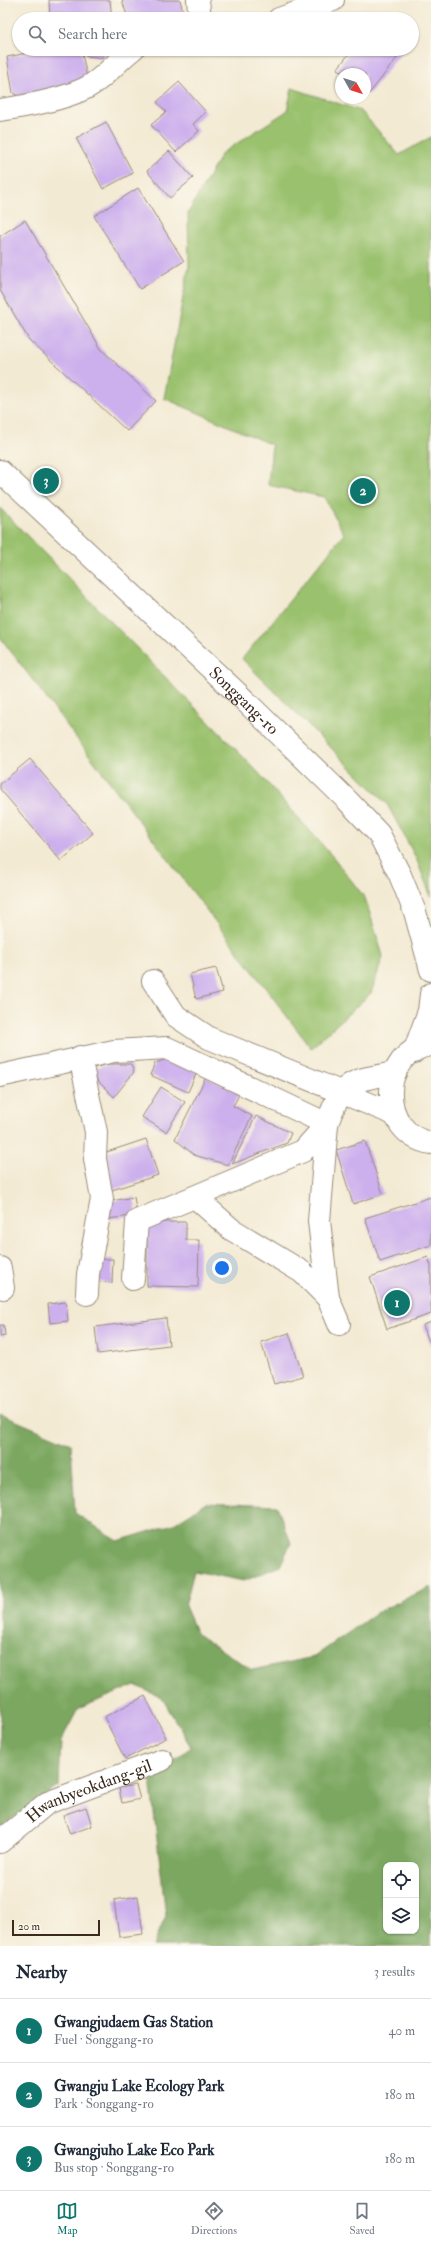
<!DOCTYPE html>
<html lang="en">
<head>
<meta charset="utf-8">
<style>
  :root { --surface:#fff; --page:#f2f2f3; --text:#1f2937; --muted:#747a83; --line:#e0e1e3; --accent:#0f766e }
  body { margin:0; font-family:"IM FELL Double Pica",serif; background:var(--page); color:var(--text) }
  .controls { position:absolute; right:12px; bottom:12px; display:grid; overflow:hidden; border-radius:8px; box-shadow:0 1px 3px #0004 }
  .controls button { width:36px; height:36px; display:grid; place-items:center; padding:0; border:0; border-bottom:1px solid var(--line); background:var(--surface); color:var(--text); font:20px sans-serif }
  .compass { position:absolute; left:335px; top:68px; width:36px; height:36px; border-radius:50%; background:var(--surface); box-shadow:0 1px 3px #0004; rotate:129deg }
  .scale { position:absolute; left:12px; bottom:10px; width:88px; box-sizing:border-box; padding-left:4px; border:2px solid #3b2a1e; border-top:0; font-size:11px; line-height:14px; white-space:nowrap; color:#3b2a1e; -webkit-text-stroke:3px #fbf7ec; paint-order:stroke }
  .you { position:absolute; left:222px; top:1268px; width:14px; height:14px; margin:-10px; border:3px solid #fff; border-radius:50%; background:#1a73e8; box-shadow:0 0 0 6px #1a73e833 }
  .badge { display:grid; place-items:center; width:26px; height:26px; border-radius:50%; background:var(--accent); color:#fff; font-size:13px; font-weight:700 }
  .pin { position:absolute; translate:-50% -50%; border:2px solid #fff; box-shadow:0 1px 4px #0006 }
  .list { margin:0; padding:0; list-style:none }
  h2 { display:flex; justify-content:space-between; align-items:center; height:52px; margin:0; padding:0 16px; font-size:17px }
  h2 small { font-size:13px; font-weight:400; color:var(--muted) }
  .list li { display:grid; grid-template-columns:26px 1fr auto; gap:12px; align-items:center; box-sizing:border-box; height:64px; padding:0 16px; border-top:1px solid var(--line) }
  .list b { display:block; font-size:15px; white-space:nowrap }
  .list p { margin:0; font-size:13px; white-space:nowrap; color:var(--muted) }
  .list em { font-size:13px; font-style:normal; color:var(--muted) }
  .icon { flex:none; width:22px; height:22px; fill:none; stroke:currentColor; stroke-width:2; stroke-linecap:round; stroke-linejoin:round }
  .map { position:relative; flex:none; width:431px; height:1946px; overflow:hidden }
  .search { position:absolute; background:var(--surface); box-shadow:0 1px 3px #0004; left:12px; right:12px; top:12px; height:44px; display:flex; align-items:center; gap:10px; box-sizing:border-box; padding:0 14px; border-radius:22px; color:var(--muted); font-size:15px }
  .sheet { height:244px; background:var(--surface) }
  nav { display:flex; justify-content:space-around; align-items:center; box-sizing:border-box; height:56px; border-top:1px solid var(--line); background:var(--surface); font-size:11px; color:var(--muted) }
  nav a { display:grid; justify-items:center; gap:2px }
  nav .on { color:var(--accent) }
  .map>svg:first-child { display:block }
  .green { fill:#9ac16d; stroke:#6a7646 }
  .forest { fill:#7ba760; stroke:#5b683f; fill-rule:evenodd }
  .building { fill:#ccafed }
  .lines { fill:none; stroke-linecap:round; stroke-linejoin:round }
  .minor-casing { stroke:#978a78; stroke-width:24 }
  .major-casing { stroke:#978a78; stroke-width:24 }
  .minor { stroke:#fff; stroke-width:22 }
  .major { stroke:#fff; stroke-width:22 }
  .labels { text-anchor:middle; stroke-width:3.5; stroke-linejoin:round; paint-order:stroke }
  .street-label { font-size:17px; fill:#3b2a1e; stroke:#fbf7ec }
</style>
</head>
<body>
<div class="map">
<svg width="431" height="1946" viewBox="0 0 431 1946">
  <rect width="100%" height="100%" fill="#fbf7ec"/>
  <filter id="ink" filterUnits="userSpaceOnUse"><feTurbulence type="fractalNoise" baseFrequency=".025" numOctaves="2"/><feDisplacementMap in="SourceGraphic" scale="8" xChannelSelector="R" yChannelSelector="G"/><feConvolveMatrix kernelMatrix="1 2 1 2 8 2 1 2 1" color-interpolation-filters="sRGB"/></filter>
  <filter id="wash" filterUnits="userSpaceOnUse"><feTurbulence type="fractalNoise" baseFrequency=".012" numOctaves="4" result="noise"/><feDisplacementMap in="SourceGraphic" scale="16" xChannelSelector="R" yChannelSelector="G"/><feGaussianBlur stdDeviation="0.9" result="paint"/><feColorMatrix in="noise" values="0 0 0 0 0 0 0 0 0 0 0 0 0 0 0 0 0 1.4 0 .05"/><feComposite in="paint" operator="in"/></filter>
  <g filter="url(#wash)">
    <rect width="100%" height="100%" fill="#f3ead3"/>
    <g class="green">
      <path d="M292 88 361 111 399 155 431 137V897L416 858 387 804 242 659 344 534 324 497 268 485 272 445 164 398 189 266 188 213 222 153 287 111Z"/>
      <path d="M0 508 255 769 333 857 365 898 383 956 371 993 311 1048 0 637Z"/>
    </g>
    <path class="forest" d="M0 1414 71 1444 75 1513 118 1541 174 1524 206 1503 277 1506 291 1543 280 1566 244 1581 194 1571 185 1606 197 1634 252 1670 314 1657 379 1611 431 1587V1946H153L166 1916 150 1779 191 1747 162 1698 135 1685 78 1709 61 1741 59 1786 0 1827ZM386 1865H416V1931H386Z"/>
    <g id="blocks">
      <g class="building">
        <path d="M49 0H110L112 19H50Z"/>
        <path d="M122 0H180L183 12 160 19H128Z"/>
        <path d="M48 49H81L87 77 26 101 13 93 7 57Z"/>
        <path d="M87 49H104L103 58 86 56Z"/>
        <path d="M353 49 361 51 363 49H404L369 94 365 91V74H344L337 69Z"/>
        <path d="M179 82 206 112 193 124 199 131 176 152 151 125 166 112 157 102Z"/>
        <path d="M106 122 133 173 103 189 76 138Z"/>
        <path d="M169 151 193 178 170 198 147 171Z"/>
        <path d="M138 188 184 261 140 289 94 216Z"/>
        <path d="M25 220 101 349 156 401 127 431 29 340 0 290V236Z"/>
        <path d="M30 759 93 833 61 861 0 789V784Z"/>
        <path d="M216 968 223 992 196 999 190 974Z"/>
        <path d="M168 1059 197 1072 188 1092 150 1075 155 1063Z"/>
        <path d="M108 1064H131L134 1072 114 1097 97 1080 93 1068Z"/>
        <path d="M206 1077 240 1093 233 1106 252 1116 228 1165 194 1155 175 1139Z"/>
        <path d="M161 1087 185 1102 166 1132 142 1117Z"/>
        <path d="M256 1116 291 1133 287 1143 232 1164Z"/>
        <path d="M146 1139 158 1175 112 1190 101 1154Z"/>
        <path d="M365 1141 383 1194 353 1204 336 1150Z"/>
        <path d="M134 1197 137 1215 109 1219 106 1202Z"/>
        <path d="M431 1197V1245L380 1262 365 1218Z"/>
        <path d="M147 1222H186V1240H199L198 1287 147 1286Z"/>
        <path d="M428 1257 431 1266V1314L387 1329 370 1277Z"/>
        <path d="M98 1259H113L112 1283 98 1282Z"/>
        <path d="M66 1302 68 1321 50 1323 48 1304Z"/>
        <path d="M166 1318 169 1345 98 1354 95 1327Z"/>
        <path d="M431 1322V1347L423 1325Z"/>
        <path d="M0 1325H4L5 1336 0 1337Z"/>
        <path d="M289 1333 303 1376 274 1384 261 1342Z"/>
        <path d="M145 1696 166 1738 125 1759 104 1717Z"/>
        <path d="M136 1785 140 1799 122 1803 119 1788Z"/>
        <path d="M86 1807 92 1826 70 1834 63 1815Z"/>
        <path d="M138 1896 143 1934 119 1937 114 1900Z"/>
      </g>
    </g>
  </g>
  <g filter="url(#ink)">
    <use href="#blocks" fill-opacity="0" stroke="#978a78" stroke-width="1"/>
    <g class="lines">
      <defs>
        <g id="minor">
          <path d="M198 0 200 19"/>
          <path d="M279 19 333 0"/>
          <path d="M0 110C26 106 62 100 86 88 104 79 117 61 133 49"/>
          <path d="M153 981 176 1016 209 1038 394 1114"/>
          <path d="M80 1057 96 1132 95 1159 102 1199 88 1274 87 1294"/>
          <path d="M0 1076 114 1051 167 1048 327 1124C343 1079 350 1081 395 1073"/>
          <path d="M195 1197 231 1229 302 1272 328 1298"/>
          <path d="M0 1268 3 1288"/>
          <path d="M133 1279 137 1221 303 1151 327 1124 319 1221 328 1298 339 1324"/>
          <path id="s1" d="M0 1842 47 1803 162 1760"/>
        </g>
        <g id="major">
          <path id="s2" d="M0 471 235 691 347 800 379 834 400 875 415 912 431 970"/>
          <path d="M431 1045C378 1051 377 1134 431 1143"/>
          <path d="M414 1052 429 1011 431 994"/>
        </g>
      </defs>
      <use href="#minor" class="minor-casing"/>
      <use href="#major" class="major-casing"/>
      <use href="#minor" class="minor"/>
      <use href="#major" class="major"/>
    </g>
  </g>
  <g class="labels">
    <g class="street-label">
      <text dy="6" stroke="none"><textPath href="#s2" startOffset="335">Songgang-ro</textPath></text>
      <text dy="6" stroke="none"><textPath href="#s1" startOffset="104">Hwanbyeokdang-gil</textPath></text>
    </g>
  </g>
</svg>
<div class="controls">
<button><svg class="icon" aria-label="locate" viewBox="0 0 24 24"><circle cx="12" cy="12" r="6"/><path d="M12 2v4M12 18v4M2 12h4M18 12h4"/></svg></button>
<button><svg class="icon" aria-label="layers" viewBox="0 0 24 24"><path d="M12 4l9 5-9 5-9-5zM3 14l9 5 9-5"/></svg></button>
</div>
<svg class="compass" viewBox="-18 -18 36 36"><path d="M0-13l5 13h-10z" fill="#e53935"/><path d="M0 13l5-13h-10z" fill="#747a83"/></svg>
<div class="scale">20 m</div>
<div class="you"></div>
<div class="pin badge" style="left:397px;top:1303px">1</div>
<div class="pin badge" style="left:363px;top:491px">2</div>
<div class="pin badge" style="left:46px;top:481px">3</div>
<div class="search"><svg class="icon" aria-label="search" viewBox="0 0 24 24"><circle cx="10" cy="10" r="6"/><path d="M15 15l6 6"/></svg>Search here</div>
</div>
<section class="sheet">
<h2>Nearby<small>3 results</small></h2>
<ul class="list">
<li><span class="badge">1</span><div><b>Gwangjudaem Gas Station</b><p>Fuel · Songgang-ro</p></div><em>40 m</em></li>
<li><span class="badge">2</span><div><b>Gwangju Lake Ecology Park</b><p>Park · Songgang-ro</p></div><em>180 m</em></li>
<li><span class="badge">3</span><div><b>Gwangjuho Lake Eco Park</b><p>Bus stop · Songgang-ro</p></div><em>180 m</em></li>
</ul>
</section>
<nav>
<a class="on"><svg class="icon" aria-label="map" viewBox="0 0 24 24"><path d="M3 6l6-2 6 2 6-2v14l-6 2-6-2-6 2zM9 4v14M15 6v14"/></svg>Map</a>
<a><svg class="icon" aria-label="directions" viewBox="0 0 24 24"><path d="M12 3l9 9-9 9-9-9zM9 14v-3h6M13 9l2 2-2 2"/></svg>Directions</a>
<a><svg class="icon" aria-label="saved" viewBox="0 0 24 24"><path d="M7 4h10v16l-5-4-5 4z"/></svg>Saved</a>
</nav>
</body>
</html>
